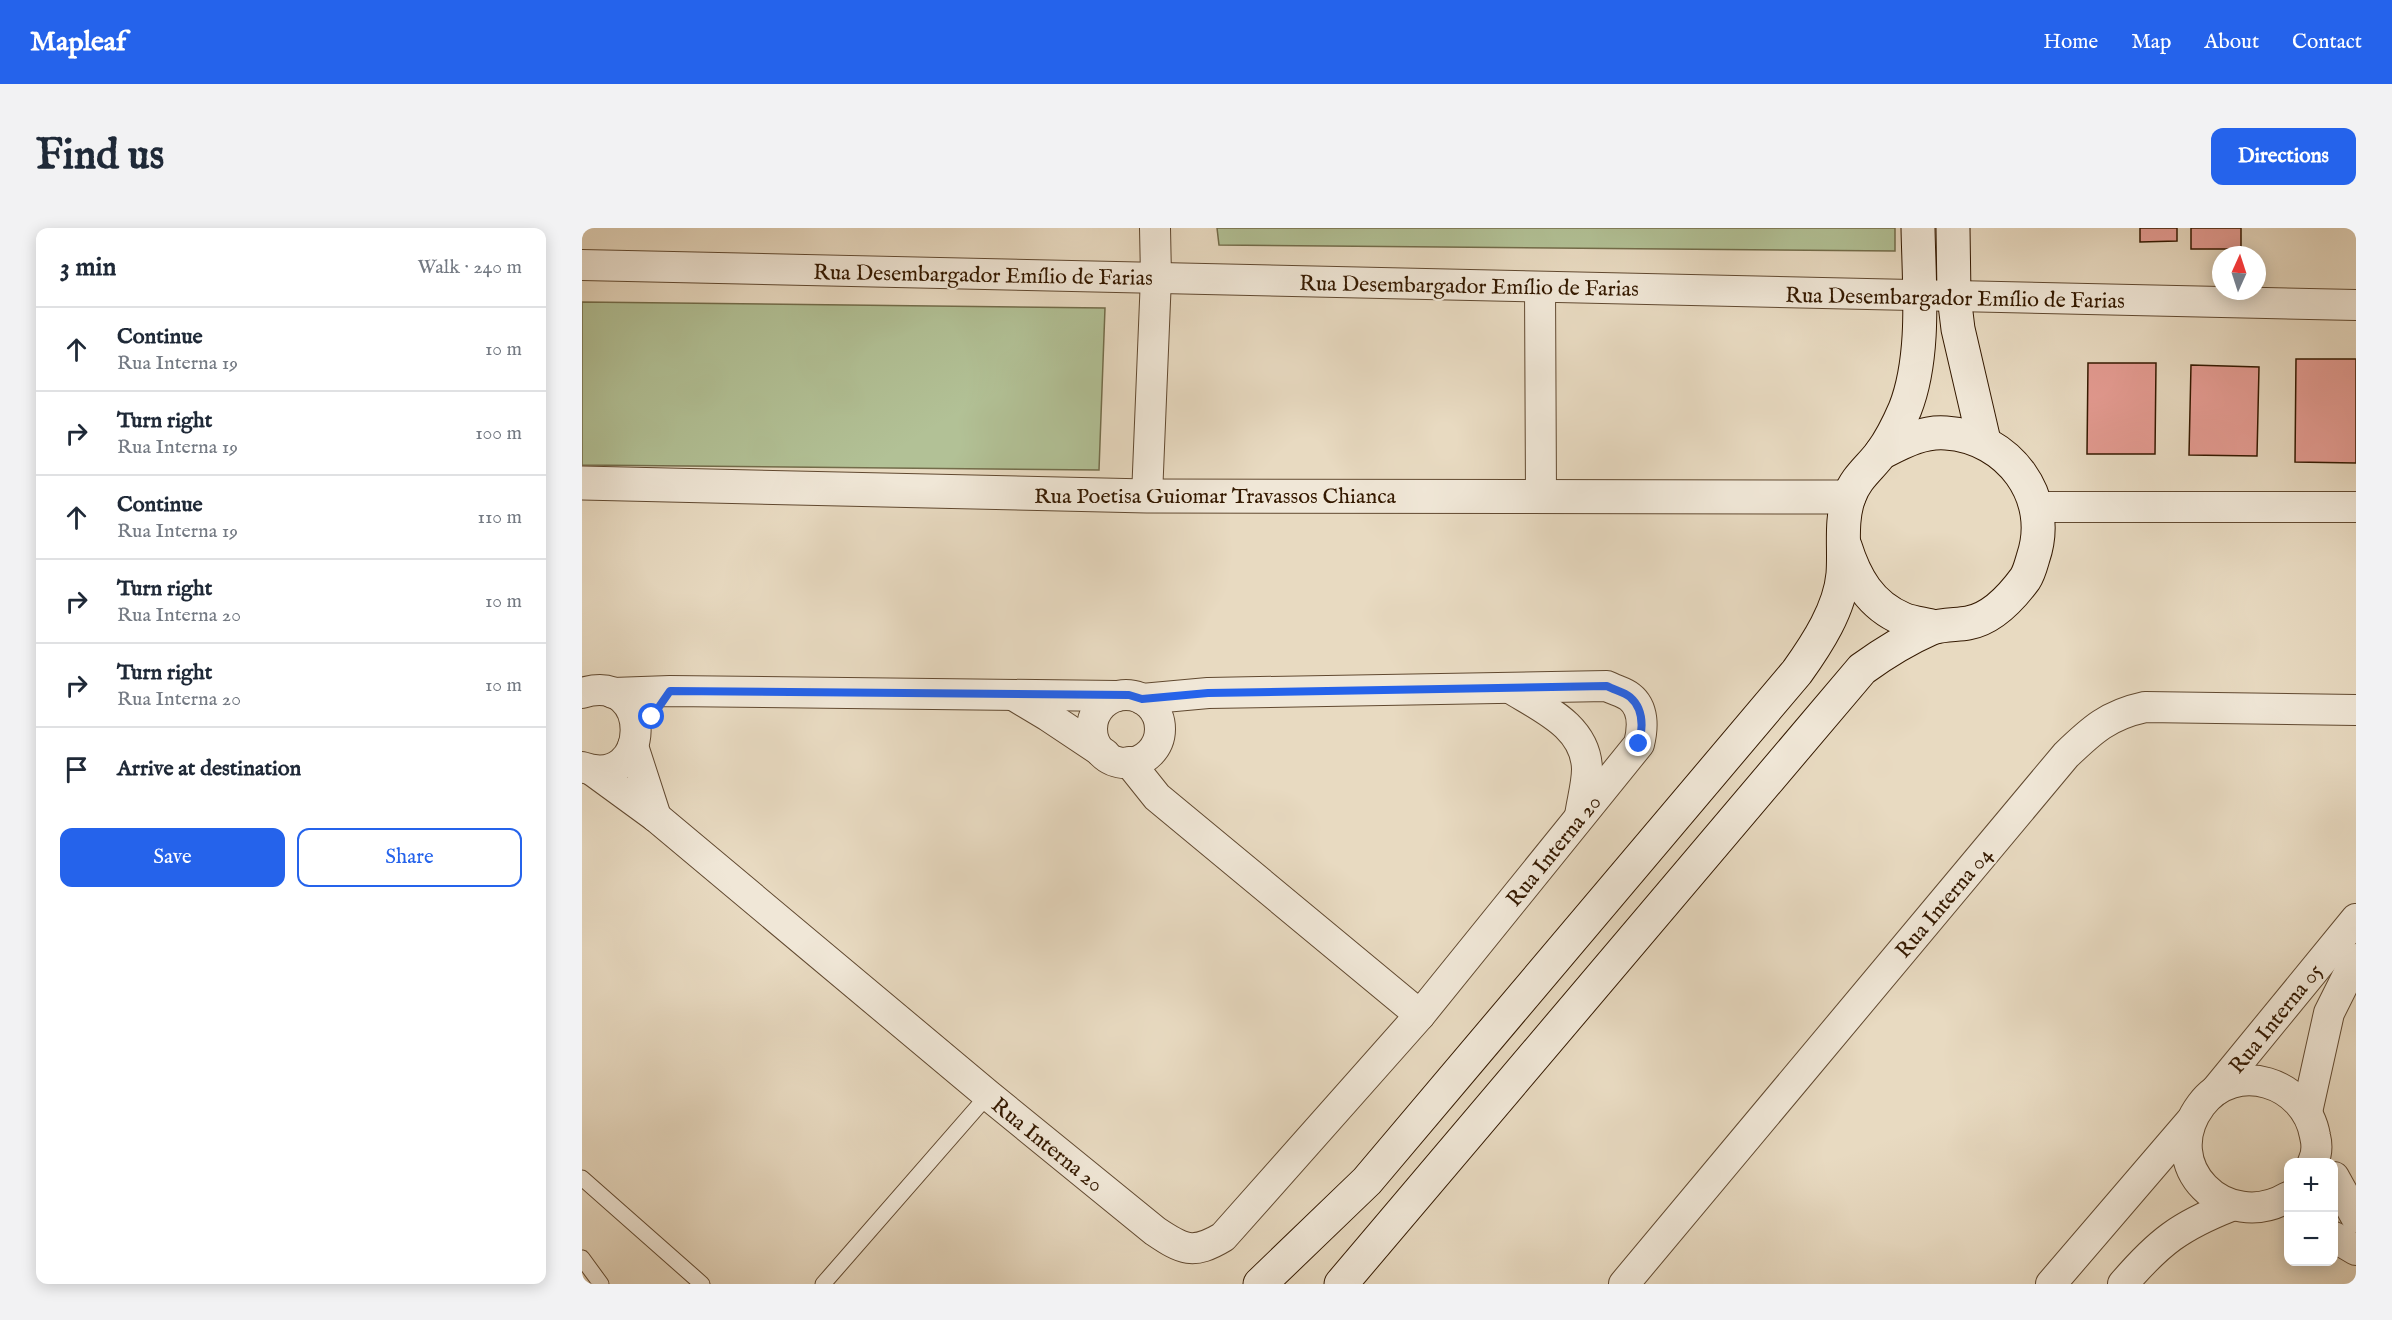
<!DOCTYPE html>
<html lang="en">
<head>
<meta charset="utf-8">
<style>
  :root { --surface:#fff; --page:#f2f2f3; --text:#1f2937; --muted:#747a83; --line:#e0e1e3; --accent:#2563eb }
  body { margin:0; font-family:"IM FELL English",serif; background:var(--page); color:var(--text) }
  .controls { position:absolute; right:18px; bottom:18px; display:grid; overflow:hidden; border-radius:12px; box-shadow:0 3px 15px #0003 }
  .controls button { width:54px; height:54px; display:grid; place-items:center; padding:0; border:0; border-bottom:2px solid var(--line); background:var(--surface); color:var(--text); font:30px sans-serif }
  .compass { position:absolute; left:1630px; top:18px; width:54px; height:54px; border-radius:50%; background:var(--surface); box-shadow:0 3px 15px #0003; rotate:3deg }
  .stop { position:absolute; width:18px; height:18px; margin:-14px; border:4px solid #2563eb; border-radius:50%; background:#fff }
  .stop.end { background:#2563eb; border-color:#fff; box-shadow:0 2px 6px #0008 }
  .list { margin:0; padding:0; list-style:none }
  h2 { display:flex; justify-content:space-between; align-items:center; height:78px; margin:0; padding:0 24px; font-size:26px }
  h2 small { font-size:20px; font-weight:400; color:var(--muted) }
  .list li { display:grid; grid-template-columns:39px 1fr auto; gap:18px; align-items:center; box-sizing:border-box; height:84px; padding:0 24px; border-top:2px solid var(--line) }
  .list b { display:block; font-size:22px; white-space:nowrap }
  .list p { margin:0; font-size:20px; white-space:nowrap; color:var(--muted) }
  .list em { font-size:20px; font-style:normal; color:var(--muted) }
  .actions { display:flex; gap:12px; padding:18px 24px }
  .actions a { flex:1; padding:14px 0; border:2px solid var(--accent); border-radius:12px; text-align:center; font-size:21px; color:var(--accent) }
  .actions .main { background:var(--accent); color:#fff }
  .icon { flex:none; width:33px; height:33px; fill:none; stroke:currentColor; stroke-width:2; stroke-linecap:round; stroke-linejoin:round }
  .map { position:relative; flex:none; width:1774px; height:1056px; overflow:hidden; border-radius:12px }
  header { display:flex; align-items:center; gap:36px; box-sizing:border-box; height:84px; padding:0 30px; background:var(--accent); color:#fff }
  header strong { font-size:28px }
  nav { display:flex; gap:33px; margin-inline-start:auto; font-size:21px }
  .intro { display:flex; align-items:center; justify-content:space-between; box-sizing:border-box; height:144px; padding:0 36px }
  h1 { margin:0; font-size:42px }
  .button { padding:15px 27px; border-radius:12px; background:var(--accent); color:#fff; font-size:21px; font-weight:700 }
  main { display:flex; gap:36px; padding:0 36px }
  aside { flex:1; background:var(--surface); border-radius:12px; box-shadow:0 3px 15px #0003 }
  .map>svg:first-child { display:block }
  .green { fill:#b2c196; stroke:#736d4b; stroke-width:1.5 }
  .building { fill:#e59c93; stroke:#341900; stroke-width:1.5 }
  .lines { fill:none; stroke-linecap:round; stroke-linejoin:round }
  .service-casing { stroke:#614930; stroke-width:17 }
  .minor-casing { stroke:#614930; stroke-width:32 }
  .tertiary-casing { stroke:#614930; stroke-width:35 }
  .secondary-casing { stroke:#341900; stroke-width:35 }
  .service { stroke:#f0e7d7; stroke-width:15 }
  .minor { stroke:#f0e7d7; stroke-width:30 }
  .tertiary { stroke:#f0e7d7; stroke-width:33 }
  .secondary { stroke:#f0e7d7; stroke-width:33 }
  .route { stroke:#2563eb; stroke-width:8 }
  .labels { text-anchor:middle; stroke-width:4.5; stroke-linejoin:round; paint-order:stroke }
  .street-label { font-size:22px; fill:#341900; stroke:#f0e7d7 }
</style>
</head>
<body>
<header>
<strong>Mapleaf</strong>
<nav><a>Home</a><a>Map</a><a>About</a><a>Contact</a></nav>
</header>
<div class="intro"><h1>Find us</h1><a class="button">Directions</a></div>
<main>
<aside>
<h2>3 min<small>Walk · 240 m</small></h2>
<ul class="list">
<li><svg class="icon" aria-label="ahead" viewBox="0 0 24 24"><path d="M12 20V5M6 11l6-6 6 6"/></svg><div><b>Continue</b><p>Rua Interna 19</p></div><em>10 m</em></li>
<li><svg class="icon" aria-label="right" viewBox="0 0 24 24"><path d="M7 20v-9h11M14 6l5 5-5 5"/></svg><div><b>Turn right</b><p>Rua Interna 19</p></div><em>100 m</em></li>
<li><svg class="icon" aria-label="ahead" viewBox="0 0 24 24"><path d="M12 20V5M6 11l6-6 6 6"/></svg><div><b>Continue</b><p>Rua Interna 19</p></div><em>110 m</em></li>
<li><svg class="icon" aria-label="right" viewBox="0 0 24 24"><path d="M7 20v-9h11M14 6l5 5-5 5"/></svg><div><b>Turn right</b><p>Rua Interna 20</p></div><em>10 m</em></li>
<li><svg class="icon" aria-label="right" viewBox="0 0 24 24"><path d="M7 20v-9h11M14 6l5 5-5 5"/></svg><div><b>Turn right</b><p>Rua Interna 20</p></div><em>10 m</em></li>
<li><svg class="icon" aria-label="arrive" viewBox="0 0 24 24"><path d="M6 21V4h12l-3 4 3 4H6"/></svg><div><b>Arrive at destination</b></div></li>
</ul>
<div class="actions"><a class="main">Save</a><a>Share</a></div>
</aside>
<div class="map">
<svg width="1774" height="1056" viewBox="0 0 1774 1056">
  <rect width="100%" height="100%" fill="#e8dac1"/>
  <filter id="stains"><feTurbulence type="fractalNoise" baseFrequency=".00333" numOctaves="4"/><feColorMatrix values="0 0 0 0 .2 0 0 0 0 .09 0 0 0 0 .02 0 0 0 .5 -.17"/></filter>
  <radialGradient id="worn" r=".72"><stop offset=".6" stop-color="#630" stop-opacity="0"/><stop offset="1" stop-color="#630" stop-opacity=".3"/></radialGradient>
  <g class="green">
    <path d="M635 0H1313V23L637 17Z"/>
    <path d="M0 74 523 80 517 242 0 237Z"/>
  </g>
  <g class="building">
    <path d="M1558 0H1595V13L1558 14Z"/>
    <rect x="1609" y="0" width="50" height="21"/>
    <path d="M1714 131H1774V235L1713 234Z"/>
    <path d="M1506 135H1574L1573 226H1505Z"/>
    <path d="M1609 137 1677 139 1675 228 1607 227Z"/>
  </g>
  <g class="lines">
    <defs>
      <g id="service">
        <path d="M0 950 120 1056"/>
        <path d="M0 1030 19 1056"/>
        <path d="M241 1056 406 867"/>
      </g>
      <g id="minor">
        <path d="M0 37 1774 77"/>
        <path d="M958 59 959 268"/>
        <path d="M565 268 574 49 573 0"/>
        <path d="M1454 279H1774"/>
        <path d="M928 460C960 480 1004 498 1005 541 1005 556 1000 573 998 588"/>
        <path d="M0 465C73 442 70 564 0 539"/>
        <path d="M31 465 88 463 535 468"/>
        <path d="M431 467 466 488 523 526"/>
        <circle cx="544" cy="501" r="34"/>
        <path d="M51 518 74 589"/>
        <path d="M547 534 575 569 838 787"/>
        <path d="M11 543 74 589 406 867 573 1003C601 1022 611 1027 641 1009L838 787 1057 516C1061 500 1062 480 1048 469 1042 464 1032 462 1025 458L626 465 560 471"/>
        <path d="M1634 862 1774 691"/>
        <path d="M1725 884 1747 785 1774 731"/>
        <path d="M1752 949 1774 989"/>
        <path d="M1706 969C1644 1006 1574 937 1619 877 1653 831 1724 854 1733 908 1735 916 1735 926 1731 934"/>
        <path d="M1752 1009 1774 1022"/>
        <path d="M1042 1056 1484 527C1510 502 1526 487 1563 479L1774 482"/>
        <path d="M1469 1056 1608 894"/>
        <path d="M1541 1056C1577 1014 1598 998 1649 978"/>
      </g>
      <path id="tertiary" d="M0 255 565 268 1267 269"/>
      <g id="secondary">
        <path d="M1371 0 1372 68 1376 101 1402 213"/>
        <path d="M1263 318C1273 350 1288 377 1321 391 1330 395 1343 396 1353 399"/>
        <path d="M678 1056 785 953 1215 444C1235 416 1258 381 1261 346 1263 320 1258 293 1267 269 1274 249 1288 240 1299 225 1308 213 1317 195 1323 181 1344 128 1337 56 1336 0"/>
        <path d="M759 1056 1280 441C1302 425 1325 411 1350 400 1361 396 1375 397 1386 395 1410 391 1429 370 1443 351 1447 345 1449 337 1451 330 1472 269 1426 209 1364 205 1340 203 1319 215 1299 225"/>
      </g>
    </defs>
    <use href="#service" class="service-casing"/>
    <use href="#minor" class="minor-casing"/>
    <use href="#tertiary" class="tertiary-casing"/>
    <use href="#secondary" class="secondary-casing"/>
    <use href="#service" class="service"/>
    <use href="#minor" class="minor"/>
    <use href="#tertiary" class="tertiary"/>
    <use href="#secondary" class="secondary"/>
  </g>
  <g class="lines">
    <path class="route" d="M70 489 88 463 547 467 560 471 626 465 1025 458C1032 462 1042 464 1048 469 1062 481 1061 500 1057 516"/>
  </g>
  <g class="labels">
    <g class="street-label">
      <text transform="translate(401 46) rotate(1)" y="8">Rua Desembargador Emílio de Farias</text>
      <text transform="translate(887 57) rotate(1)" y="8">Rua Desembargador Emílio de Farias</text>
      <text transform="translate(1373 69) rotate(1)" y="8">Rua Desembargador Emílio de Farias</text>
      <text x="633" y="275">Rua Poetisa Guiomar Travassos Chianca</text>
      <text transform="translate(971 622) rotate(-51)" y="8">Rua Interna 20</text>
      <text transform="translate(1361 674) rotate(-50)" y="8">Rua Interna 04</text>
      <text transform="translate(1693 790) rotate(-51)" y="8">Rua Interna 05</text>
      <text transform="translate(466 916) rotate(39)" y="8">Rua Interna 20</text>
    </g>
  </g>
  <rect width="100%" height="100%" filter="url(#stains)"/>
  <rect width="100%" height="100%" fill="url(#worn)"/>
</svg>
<div class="controls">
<button>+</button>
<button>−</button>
</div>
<svg class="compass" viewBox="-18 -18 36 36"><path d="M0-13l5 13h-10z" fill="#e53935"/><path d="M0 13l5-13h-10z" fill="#747a83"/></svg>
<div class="stop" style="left:70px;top:489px"></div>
<div class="stop end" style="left:1057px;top:516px"></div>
</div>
</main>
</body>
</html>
